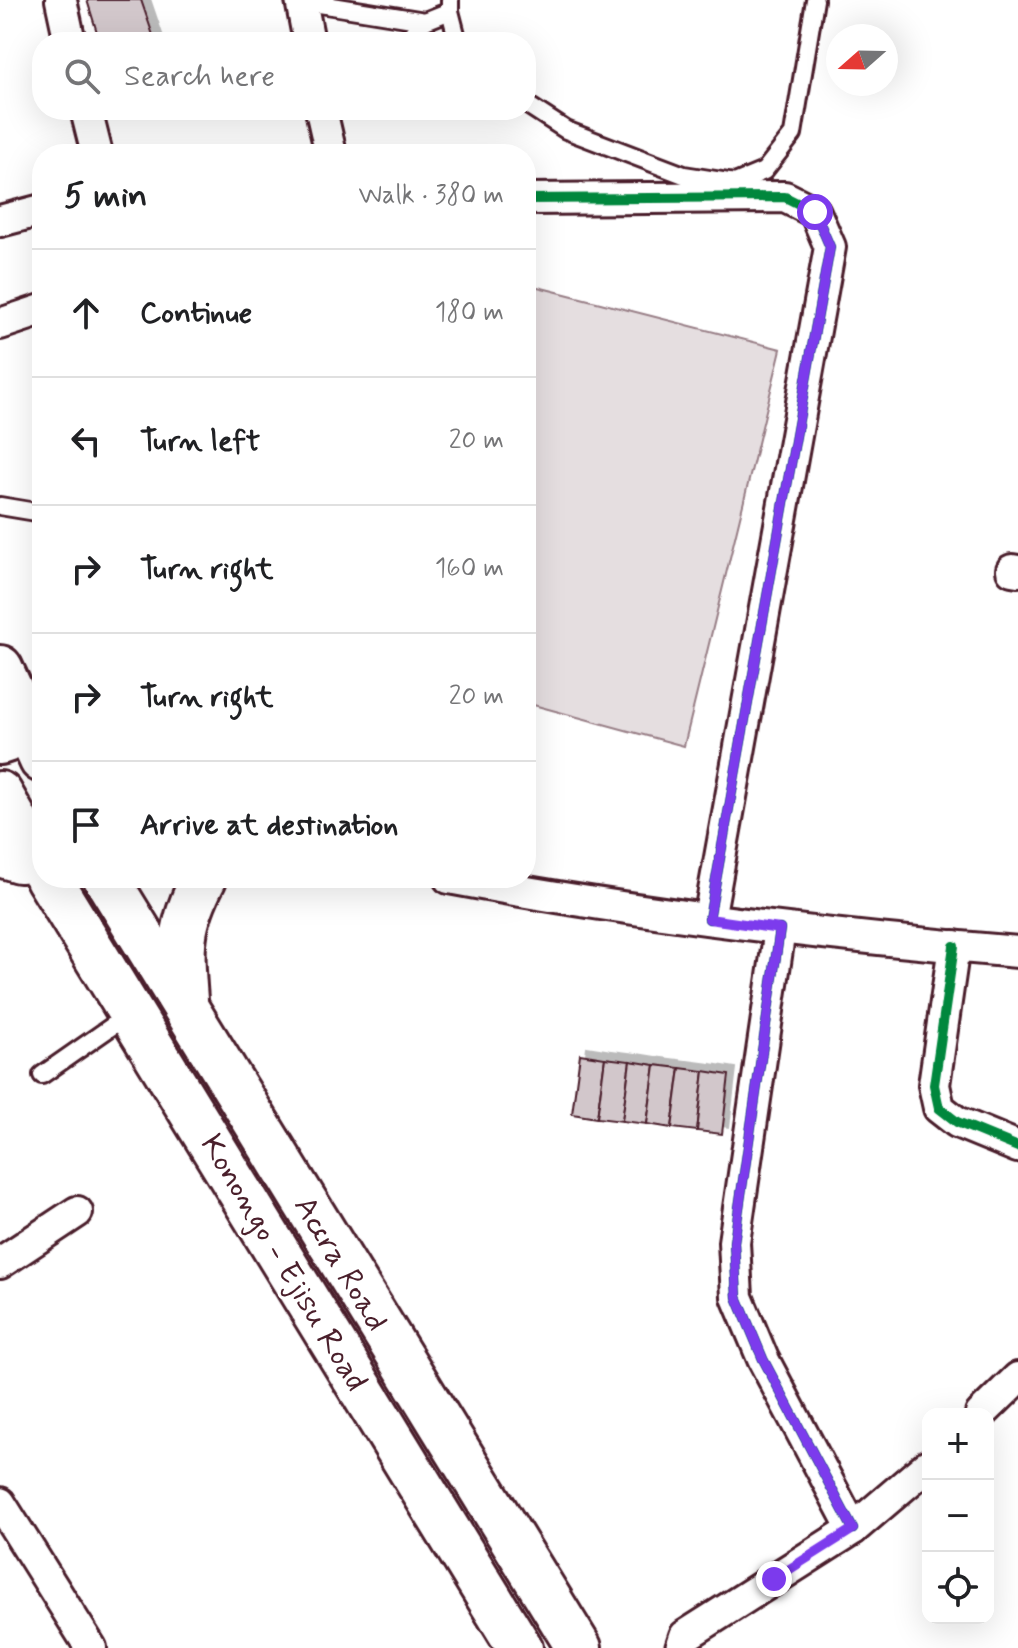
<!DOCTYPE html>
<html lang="en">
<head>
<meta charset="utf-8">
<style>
  :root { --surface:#fff; --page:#f6f6f6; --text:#202124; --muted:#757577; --line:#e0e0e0 }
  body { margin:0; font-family:Mynerve,sans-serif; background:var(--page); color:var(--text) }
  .controls { position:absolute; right:24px; bottom:24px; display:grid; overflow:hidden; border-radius:16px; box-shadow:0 8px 32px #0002 }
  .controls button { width:72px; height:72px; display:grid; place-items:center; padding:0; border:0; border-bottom:2px solid var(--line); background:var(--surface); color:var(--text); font:40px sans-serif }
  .compass { position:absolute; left:826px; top:24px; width:72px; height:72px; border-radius:50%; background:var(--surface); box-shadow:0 8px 32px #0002; rotate:250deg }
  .stop { position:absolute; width:24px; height:24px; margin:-18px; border:6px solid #7c3aed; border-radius:50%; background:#fff }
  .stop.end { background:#7c3aed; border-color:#fff; box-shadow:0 2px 8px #0008 }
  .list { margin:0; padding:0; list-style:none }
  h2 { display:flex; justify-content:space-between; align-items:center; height:104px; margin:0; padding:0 32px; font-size:34px }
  h2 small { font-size:26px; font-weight:400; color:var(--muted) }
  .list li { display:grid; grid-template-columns:52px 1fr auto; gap:24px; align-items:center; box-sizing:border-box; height:128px; padding:0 32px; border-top:2px solid var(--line) }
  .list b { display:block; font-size:30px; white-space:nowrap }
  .list em { font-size:26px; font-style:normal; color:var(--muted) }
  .icon { flex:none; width:44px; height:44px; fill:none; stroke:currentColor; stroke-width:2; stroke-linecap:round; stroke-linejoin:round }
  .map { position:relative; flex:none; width:1018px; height:1648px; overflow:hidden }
  .search { position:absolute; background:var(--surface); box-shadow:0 8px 32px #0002; left:32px; top:32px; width:504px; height:88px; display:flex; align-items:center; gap:20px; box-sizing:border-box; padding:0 28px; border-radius:32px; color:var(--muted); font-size:30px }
  .panel { position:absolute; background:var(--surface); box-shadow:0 8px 32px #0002; left:32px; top:144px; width:504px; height:744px; border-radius:32px }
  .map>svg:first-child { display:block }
  .green { fill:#e5dee0; stroke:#987e86; stroke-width:2 }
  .building { fill:#d2c7cb; stroke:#4a1f2b; stroke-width:2; filter:url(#shadow) }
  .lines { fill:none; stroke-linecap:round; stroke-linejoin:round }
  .lane-casing { stroke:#4a1f2b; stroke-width:22 }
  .street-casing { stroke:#4a1f2b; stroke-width:36 }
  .secondary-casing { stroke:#4a1f2b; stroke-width:50 }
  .highway-casing { stroke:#4a1f2b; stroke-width:50 }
  .lane { stroke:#fff; stroke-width:16 }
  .street { stroke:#fff; stroke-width:30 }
  .secondary { stroke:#fff; stroke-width:44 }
  .highway { stroke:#fff; stroke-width:44 }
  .cycleway-casing { stroke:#fff; stroke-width:15 }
  .cycleway { stroke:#00873e; stroke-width:10 }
  .route { stroke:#7c3aed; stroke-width:10 }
  .labels { text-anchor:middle; stroke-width:6; stroke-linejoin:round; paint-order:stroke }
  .street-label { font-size:32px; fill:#4a1f2b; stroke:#fff }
</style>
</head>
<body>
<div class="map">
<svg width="1018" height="1648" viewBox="0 0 1018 1648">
  <defs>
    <filter id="shadow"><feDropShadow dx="7" dy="-7" stdDeviation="0" flood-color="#0004"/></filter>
  </defs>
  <rect width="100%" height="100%" fill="#fff"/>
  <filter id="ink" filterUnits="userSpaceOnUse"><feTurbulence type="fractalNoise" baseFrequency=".0125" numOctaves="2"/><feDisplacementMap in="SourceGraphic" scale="16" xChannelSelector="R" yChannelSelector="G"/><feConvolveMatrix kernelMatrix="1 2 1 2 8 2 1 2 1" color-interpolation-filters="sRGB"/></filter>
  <g filter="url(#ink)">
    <path class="green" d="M526 284 781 349 684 746 526 703Z"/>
    <g class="building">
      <path d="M87 0H141L155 41 100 42Z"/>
      <path d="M580 1054 605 1058 597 1118 572 1114Z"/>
      <path d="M605 1058 630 1061 622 1121 597 1118Z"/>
      <path d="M630 1061 655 1065 647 1124 622 1121Z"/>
      <path d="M655 1065 680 1068 672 1128 647 1124Z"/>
      <path d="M680 1068 704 1071 697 1131 672 1128Z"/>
      <path d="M704 1071 729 1075 722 1134 697 1131Z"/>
    </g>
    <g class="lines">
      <defs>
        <g id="lane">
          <path d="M301 1 425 21 403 42"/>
          <path d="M450 11 458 42"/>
          <path d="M425 21 450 11V0"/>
          <path d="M526 104 566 130 684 175 735 183 764 171 793 134 815 0"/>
          <path d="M0 506 42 513"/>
          <path d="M42 1075 131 1013"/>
        </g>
        <g id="street">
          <path d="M61 0 70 42"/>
          <path d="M301 0 309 42"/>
          <path d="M86 110 97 154"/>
          <path d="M321 110 331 154"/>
          <path d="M526 199 785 197 815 212 830 247 709 919"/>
          <path d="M0 221 42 210"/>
          <path d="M0 324 42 310"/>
          <path d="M1012 570 1018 571"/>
          <path d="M449 878C639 914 825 936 1018 952"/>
          <path d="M780 929 734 1242 737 1297 763 1359 853 1529"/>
          <path d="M954 946 934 1085 939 1108 957 1122 1018 1147"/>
          <path d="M0 1263 77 1212"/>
          <path d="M981 1414 1018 1378"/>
          <path d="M0 1503 91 1648"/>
          <path d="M681 1648 685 1636 853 1529 928 1465"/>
        </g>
        <g id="secondary">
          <path d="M0 742 18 736 42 739"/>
          <path d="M0 854 19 860 42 858"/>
        </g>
        <g id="highway">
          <path d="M0 668 42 760"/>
          <path d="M0 794 42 868"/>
          <path d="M48 878 520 1648"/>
          <path d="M106 878 579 1648"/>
          <path d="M185 1000C181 947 179 926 204 878"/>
        </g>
      </defs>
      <use href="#lane" class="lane-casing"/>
      <use href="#street" class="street-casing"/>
      <use href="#secondary" class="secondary-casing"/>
      <use href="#highway" class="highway-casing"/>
      <use href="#lane" class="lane"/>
      <use href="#street" class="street"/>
      <use href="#secondary" class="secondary"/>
      <use href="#highway" class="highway"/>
      <defs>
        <g id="cycleway">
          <path d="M526 199 785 197 815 212 830 247 709 919"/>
          <path d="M780 929 734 1242 737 1297 763 1359 853 1529"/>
          <path d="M954 946 934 1085 939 1108 957 1122 1018 1147"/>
        </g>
      </defs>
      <use href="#cycleway" class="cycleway-casing"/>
      <use href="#cycleway" class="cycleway"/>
    </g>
  </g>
  <g class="lines" filter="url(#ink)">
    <path class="route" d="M774 1579 853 1529 763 1359 737 1297 734 1242 780 929 709 919 830 247 815 212"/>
  </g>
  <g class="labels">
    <g class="street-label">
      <text transform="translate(285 1262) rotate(59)" y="11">Konongo - Ejisu Road</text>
      <text transform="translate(342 1263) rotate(59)" y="11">Accra Road</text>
    </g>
  </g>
</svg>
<div class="controls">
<button>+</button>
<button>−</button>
<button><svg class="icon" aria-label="locate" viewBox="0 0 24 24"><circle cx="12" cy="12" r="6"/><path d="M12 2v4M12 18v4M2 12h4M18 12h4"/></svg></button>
</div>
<svg class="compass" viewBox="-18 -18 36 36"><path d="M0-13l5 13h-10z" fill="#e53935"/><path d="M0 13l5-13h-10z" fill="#757577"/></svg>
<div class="stop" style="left:815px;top:212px"></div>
<div class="stop end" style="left:774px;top:1579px"></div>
<div class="search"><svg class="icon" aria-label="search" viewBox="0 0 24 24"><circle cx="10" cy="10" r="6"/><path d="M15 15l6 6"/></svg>Search here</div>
<section class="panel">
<h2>5 min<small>Walk · 380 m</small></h2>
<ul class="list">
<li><svg class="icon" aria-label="ahead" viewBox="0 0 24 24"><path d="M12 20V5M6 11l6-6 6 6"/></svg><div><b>Continue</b></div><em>180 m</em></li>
<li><svg class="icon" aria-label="left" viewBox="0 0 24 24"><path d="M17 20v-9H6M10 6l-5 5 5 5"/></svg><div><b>Turn left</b></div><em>20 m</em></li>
<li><svg class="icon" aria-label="right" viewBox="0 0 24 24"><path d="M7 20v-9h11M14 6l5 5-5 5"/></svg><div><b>Turn right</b></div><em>160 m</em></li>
<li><svg class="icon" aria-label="right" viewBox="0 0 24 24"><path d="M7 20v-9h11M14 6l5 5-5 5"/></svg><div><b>Turn right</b></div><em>20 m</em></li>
<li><svg class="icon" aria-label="arrive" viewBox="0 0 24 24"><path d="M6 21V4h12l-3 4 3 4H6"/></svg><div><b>Arrive at destination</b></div></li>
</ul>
</section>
</div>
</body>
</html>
